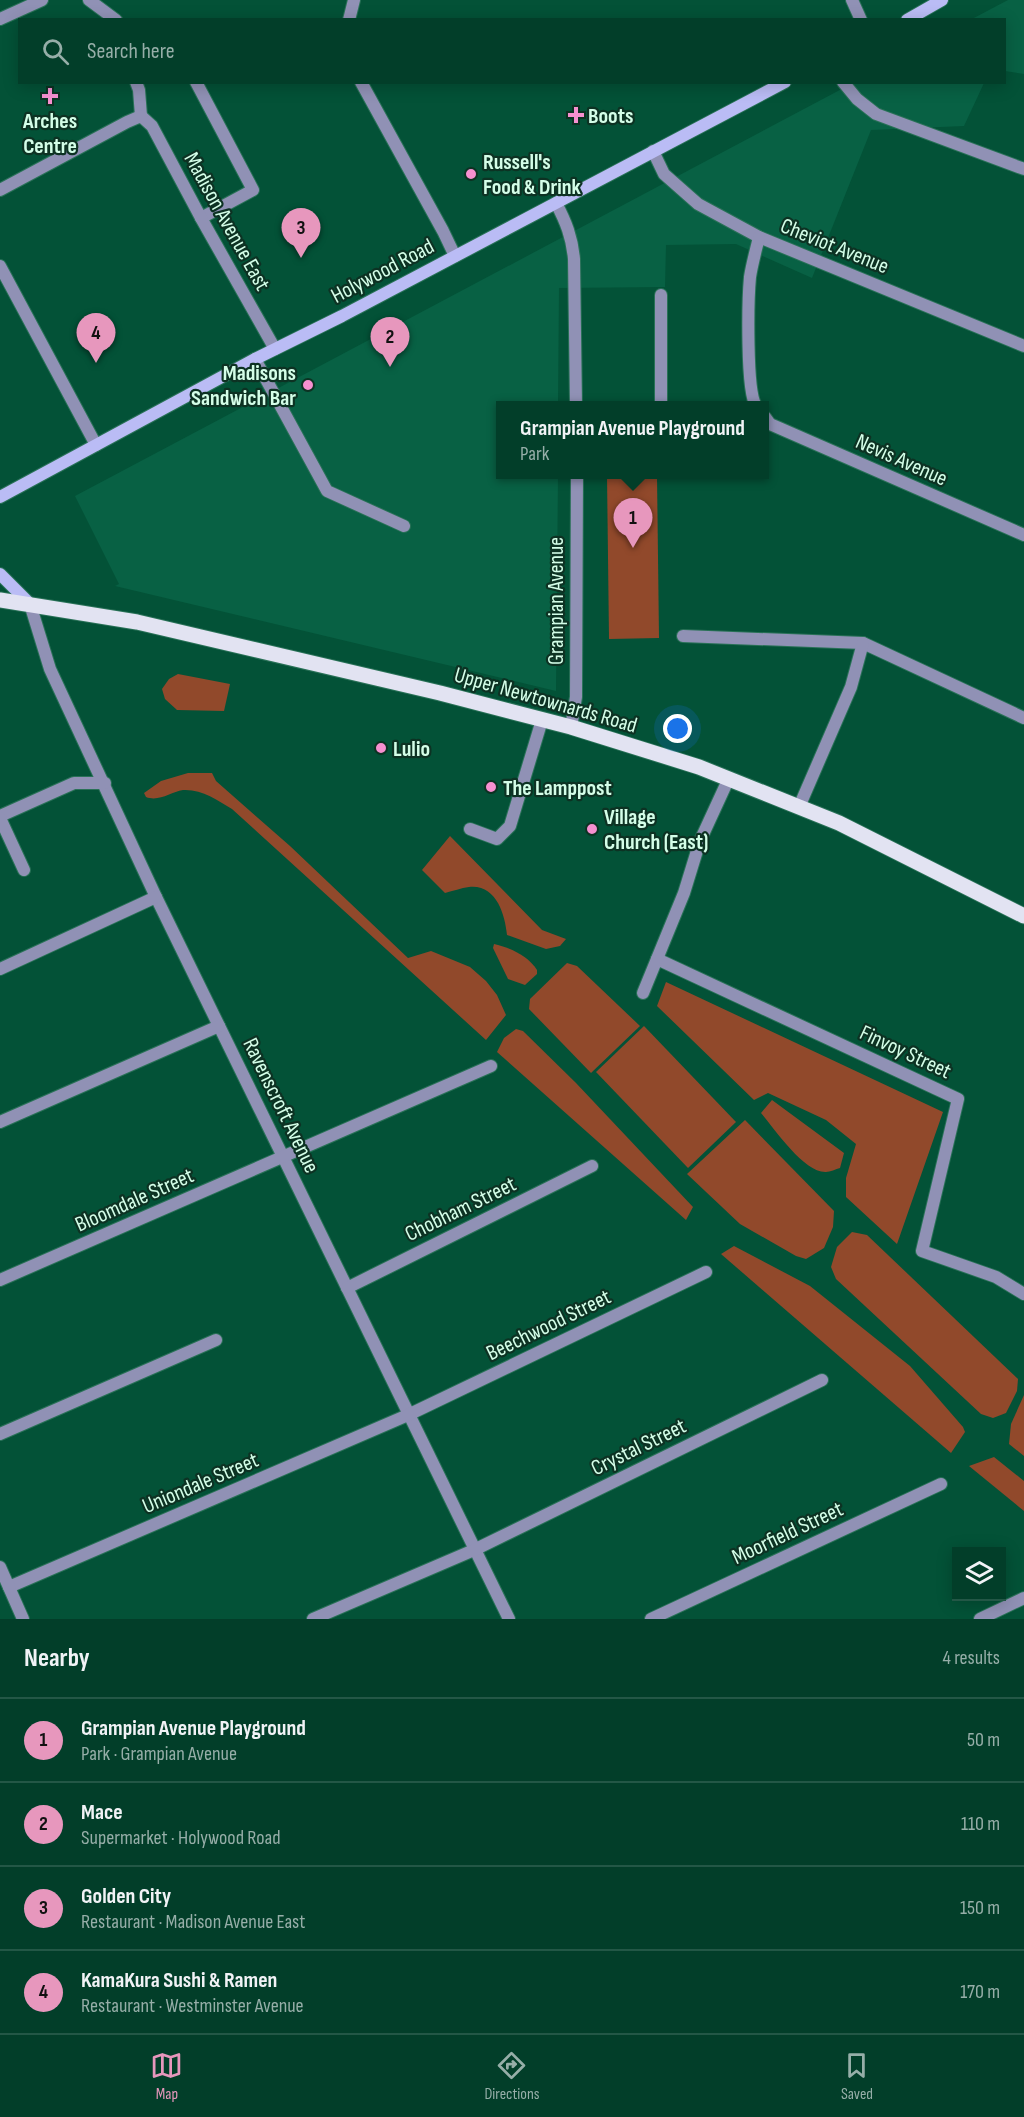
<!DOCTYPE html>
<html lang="en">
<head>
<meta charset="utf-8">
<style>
  :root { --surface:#023e29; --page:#0c4531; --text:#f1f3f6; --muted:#96aea8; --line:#235746; --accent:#e797bd }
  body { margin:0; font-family:"Sofia Sans Condensed",sans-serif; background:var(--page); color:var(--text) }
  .controls { position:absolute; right:18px; bottom:18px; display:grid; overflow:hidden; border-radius:0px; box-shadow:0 3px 15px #0003 }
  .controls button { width:54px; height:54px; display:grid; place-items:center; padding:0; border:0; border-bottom:2px solid var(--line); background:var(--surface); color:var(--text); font:30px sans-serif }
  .you { position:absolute; left:678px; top:729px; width:21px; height:21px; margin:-15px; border:4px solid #fff; border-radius:50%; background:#1a73e8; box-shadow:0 0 0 9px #1a73e833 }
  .badge { display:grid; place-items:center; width:39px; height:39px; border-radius:50%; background:var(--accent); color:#111; font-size:20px; font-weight:700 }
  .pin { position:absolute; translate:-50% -50px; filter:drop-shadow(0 2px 3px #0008) }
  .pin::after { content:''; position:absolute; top:32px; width:21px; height:18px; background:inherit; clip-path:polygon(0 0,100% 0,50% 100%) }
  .popup { position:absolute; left:496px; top:401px; width:273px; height:78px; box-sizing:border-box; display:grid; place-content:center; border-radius:0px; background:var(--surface); filter:drop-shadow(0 2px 4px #0005); font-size:20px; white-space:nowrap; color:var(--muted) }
  .popup b { font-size:22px; color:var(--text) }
  .popup::after { content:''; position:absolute; left:50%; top:100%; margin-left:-12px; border:12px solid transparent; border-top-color:var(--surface) }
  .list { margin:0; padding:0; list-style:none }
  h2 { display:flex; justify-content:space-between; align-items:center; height:78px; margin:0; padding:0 24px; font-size:26px }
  h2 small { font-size:20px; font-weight:400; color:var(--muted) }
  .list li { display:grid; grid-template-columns:39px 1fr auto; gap:18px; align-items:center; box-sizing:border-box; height:84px; padding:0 24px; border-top:2px solid var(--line) }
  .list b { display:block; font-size:22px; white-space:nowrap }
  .list p { margin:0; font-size:20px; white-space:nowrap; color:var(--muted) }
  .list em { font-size:20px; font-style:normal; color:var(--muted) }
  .icon { flex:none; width:33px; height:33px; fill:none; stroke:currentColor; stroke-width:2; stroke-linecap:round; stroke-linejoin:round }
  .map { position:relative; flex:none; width:1024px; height:1619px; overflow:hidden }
  .search { position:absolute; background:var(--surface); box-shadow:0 3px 15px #0003; left:18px; right:18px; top:18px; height:66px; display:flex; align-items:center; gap:15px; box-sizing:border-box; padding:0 21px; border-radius:0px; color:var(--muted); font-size:22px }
  .sheet { height:414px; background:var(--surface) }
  nav { display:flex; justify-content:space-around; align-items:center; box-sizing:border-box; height:84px; border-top:2px solid var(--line); background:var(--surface); font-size:16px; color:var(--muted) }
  nav a { display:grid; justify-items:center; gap:3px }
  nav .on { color:var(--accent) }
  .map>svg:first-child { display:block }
  .built { fill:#086144 }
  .green { fill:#91492b }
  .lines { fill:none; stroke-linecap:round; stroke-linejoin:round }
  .service-casing { stroke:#297157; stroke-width:14 }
  .minor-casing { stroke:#297157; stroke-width:14 }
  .tertiary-casing { stroke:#297157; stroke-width:14 }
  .secondary-casing { stroke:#297157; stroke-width:14 }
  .primary-casing { stroke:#297157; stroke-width:17 }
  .service { stroke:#9091b5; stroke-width:12 }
  .minor { stroke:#9091b5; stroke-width:12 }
  .tertiary { stroke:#9091b5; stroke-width:12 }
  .secondary { stroke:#babcf5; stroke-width:12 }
  .primary { stroke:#e2e3f2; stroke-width:15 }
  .poi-dot { fill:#f690d0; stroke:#0d3223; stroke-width:2 }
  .labels { text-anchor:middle; stroke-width:4.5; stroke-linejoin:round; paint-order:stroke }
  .poi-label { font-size:22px; font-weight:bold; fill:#d4fee8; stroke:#0d3223; text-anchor:start }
  .street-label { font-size:22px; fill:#d4fee8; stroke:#0d3223 }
</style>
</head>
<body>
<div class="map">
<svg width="1024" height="1619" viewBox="0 0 1024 1619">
  <rect width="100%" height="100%" fill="#035237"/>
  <g class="built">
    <path d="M1008 0H1024V74L1005 71 1004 20 972 19Z"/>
    <path d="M853 83H984L964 126 871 130 812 278 736 244 666 245 665 287 559 288 558 405 501 406V474L558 475 556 691 115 586 119 584 75 496Z"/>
  </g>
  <g class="green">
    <path d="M607 475H657L659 638 609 639Z"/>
    <path d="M178 674 230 684 224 711 177 710 165 699 162 689 169 679Z"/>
    <path d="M188 773H212L216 781 290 846 408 958 431 951 470 967 486 981 497 995 506 1015 486 1040 232 809C217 800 202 789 183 790 171 792 159 802 146 797L144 793 161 781Z"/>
    <path d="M450 836 542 930 566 939 560 946 546 949 507 935C505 914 496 884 469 887 461 888 453 891 445 893L422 870Z"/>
    <path d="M494 944C511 948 528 956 537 970V974L525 985 508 979 493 948Z"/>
    <path d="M567 963 577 966 640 1026 591 1073 529 1009 530 999Z"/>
    <path d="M666 982 943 1112 897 1244 846 1197V1178L856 1144 826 1120 768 1093 754 1100 657 1006Z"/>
    <path d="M644 1026 736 1122 688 1168 596 1072Z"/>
    <path d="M516 1029 523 1031 576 1083 693 1207 686 1220 497 1052 504 1038Z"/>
    <path d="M772 1100 844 1153 840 1168C836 1169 830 1172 826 1172 804 1173 774 1128 761 1113Z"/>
    <path d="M745 1120 834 1211 833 1227 824 1248 806 1259 796 1256 740 1224 687 1174Z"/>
    <path d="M852 1232 867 1235 1018 1379 1017 1391 1006 1413 993 1418 981 1414 836 1279 831 1267 837 1247Z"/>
    <path d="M734 1246 810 1286 910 1366 963 1427 965 1432 951 1453 721 1254Z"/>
    <path d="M1024 1395V1456L1009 1444 1011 1424Z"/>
    <path d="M994 1457 1024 1481V1511L969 1466Z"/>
  </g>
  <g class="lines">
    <defs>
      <g id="service">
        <path d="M89 0 116 20"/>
        <path d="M0 19 42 0"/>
        <path d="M136 82 139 90 141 116"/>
        <path d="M196 82 253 190 201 218"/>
        <path d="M661 295V406"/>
        <path d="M683 636 863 643 1024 718"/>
        <path d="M799 807 851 687 863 643"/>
        <path d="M470 829 497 839 510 826 542 720"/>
      </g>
      <g id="minor">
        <path d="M349 20 354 0"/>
        <path d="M361 82 443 231 455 256"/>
        <path d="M843 82 857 99 876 114 1024 169"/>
        <path d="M653 151 664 174 698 204 759 237 1024 346"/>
        <path d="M0 190 127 122 141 116 152 126 201 218 275 349"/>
        <path d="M556 203C566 222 572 237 574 259L576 406"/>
        <path d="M0 266 96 445"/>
        <path d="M255 359 327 491 404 526"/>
        <path d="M756 406C746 391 748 299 750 277 752 264 756 250 759 237"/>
        <path d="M765 417 770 424 1024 535"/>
        <path d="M30 604 50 669 156 897 509 1619"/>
        <path d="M571 727 576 697 577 474"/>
        <path d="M0 816 74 783H105"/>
        <path d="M0 818 24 870"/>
        <path d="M657 959 958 1099 922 1251 996 1277 1024 1294"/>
        <path d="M0 969 156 897"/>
        <path d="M643 993 684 893 700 841 729 778"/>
        <path d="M0 1122 219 1026"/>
        <path d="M0 1280 491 1066"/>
        <path d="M347 1288 592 1166"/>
        <path d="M0 1434 216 1340"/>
        <path d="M9 1587 408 1415 706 1272"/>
        <path d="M313 1619 474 1550 822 1380"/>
        <path d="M651 1619 941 1484"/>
        <path d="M980 1619 1024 1598"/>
      </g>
      <g id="tertiary">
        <path d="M852 0 861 20"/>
        <path d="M0 1567 23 1619"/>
      </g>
      <g id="secondary">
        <path d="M907 20 942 0"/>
        <path d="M0 497 255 359 342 316 785 82"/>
        <path d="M0 574 30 604"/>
      </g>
      <path id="primary" d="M0 600 137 622 440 693 571 727 699 767 839 823 1024 916"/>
    </defs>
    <use href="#service" class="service-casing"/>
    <use href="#minor" class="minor-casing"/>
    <use href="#tertiary" class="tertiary-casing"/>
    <use href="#secondary" class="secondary-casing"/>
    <use href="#primary" class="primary-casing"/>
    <use href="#service" class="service"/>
    <use href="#minor" class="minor"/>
    <use href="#tertiary" class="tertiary"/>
    <use href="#secondary" class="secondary"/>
    <use href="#primary" class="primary"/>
  </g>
  <g class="poi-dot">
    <path d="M47 87h6v6h6v6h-6v6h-6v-6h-6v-6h6z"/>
    <path d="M573 106h6v6h6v6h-6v6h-6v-6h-6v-6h6z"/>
    <circle cx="471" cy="174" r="6"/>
    <circle cx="308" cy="385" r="6"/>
    <circle cx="381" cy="748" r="6"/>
    <circle cx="491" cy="787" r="6"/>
    <circle cx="592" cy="829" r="6"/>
  </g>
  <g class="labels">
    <g class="poi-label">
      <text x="588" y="123">Boots</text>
      <text x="50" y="128" text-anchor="middle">Arches<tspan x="50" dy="25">Centre</tspan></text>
      <text x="483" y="169">Russell's<tspan x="483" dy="25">Food &amp; Drink</tspan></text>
      <text x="296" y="380" text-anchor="end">Madisons<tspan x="296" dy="25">Sandwich Bar</tspan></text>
      <text x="393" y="756">Lulio</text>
      <text x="503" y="795">The Lamppost</text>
      <text x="604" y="824">Village<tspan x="604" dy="25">Church (East)</tspan></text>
    </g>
    <g class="street-label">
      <text transform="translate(228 221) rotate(61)" y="8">Madison Avenue East</text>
      <text transform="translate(835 245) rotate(22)" y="8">Cheviot Avenue</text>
      <text transform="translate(382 270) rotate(-28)" y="8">Holywood Road</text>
      <text transform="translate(902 459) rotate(24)" y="8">Nevis Avenue</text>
      <text transform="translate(555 601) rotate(-90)" y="8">Grampian Avenue</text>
      <text transform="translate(546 699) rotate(16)" y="8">Upper Newtownards Road</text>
      <text transform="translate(906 1051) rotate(25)" y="8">Finvoy Street</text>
      <text transform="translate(282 1105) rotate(64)" y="8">Ravenscroft Avenue</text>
      <text transform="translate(134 1199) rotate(-24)" y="8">Bloomdale Street</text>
      <text transform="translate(460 1208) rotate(-26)" y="8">Chobham Street</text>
      <text transform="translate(548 1324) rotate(-26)" y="8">Beechwood Street</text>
      <text transform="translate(638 1446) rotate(-26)" y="8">Crystal Street</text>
      <text transform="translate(200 1482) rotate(-23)" y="8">Uniondale Street</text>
      <text transform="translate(787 1532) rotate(-25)" y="8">Moorfield Street</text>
    </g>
  </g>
</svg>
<div class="controls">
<button><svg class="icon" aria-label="layers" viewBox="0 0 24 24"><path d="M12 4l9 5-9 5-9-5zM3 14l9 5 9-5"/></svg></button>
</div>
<div class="you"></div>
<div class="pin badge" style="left:633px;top:548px">1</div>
<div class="popup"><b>Grampian Avenue Playground</b>Park</div>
<div class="pin badge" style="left:390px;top:367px">2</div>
<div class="pin badge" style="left:301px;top:258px">3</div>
<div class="pin badge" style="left:96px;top:363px">4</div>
<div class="search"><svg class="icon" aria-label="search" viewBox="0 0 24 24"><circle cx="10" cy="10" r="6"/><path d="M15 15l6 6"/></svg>Search here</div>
</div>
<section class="sheet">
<h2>Nearby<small>4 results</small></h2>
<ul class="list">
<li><span class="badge">1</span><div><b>Grampian Avenue Playground</b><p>Park · Grampian Avenue</p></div><em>50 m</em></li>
<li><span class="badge">2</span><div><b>Mace</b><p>Supermarket · Holywood Road</p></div><em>110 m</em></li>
<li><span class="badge">3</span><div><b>Golden City</b><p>Restaurant · Madison Avenue East</p></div><em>150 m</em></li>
<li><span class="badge">4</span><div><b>KamaKura Sushi &amp; Ramen</b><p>Restaurant · Westminster Avenue</p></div><em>170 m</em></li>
</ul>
</section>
<nav>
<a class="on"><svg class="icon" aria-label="map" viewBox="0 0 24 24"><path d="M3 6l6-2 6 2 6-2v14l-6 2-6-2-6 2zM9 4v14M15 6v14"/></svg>Map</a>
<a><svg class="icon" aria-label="directions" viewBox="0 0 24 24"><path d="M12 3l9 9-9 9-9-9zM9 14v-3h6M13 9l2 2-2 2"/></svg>Directions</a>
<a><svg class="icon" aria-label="saved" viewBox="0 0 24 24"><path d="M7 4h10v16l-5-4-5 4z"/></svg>Saved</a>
</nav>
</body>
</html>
